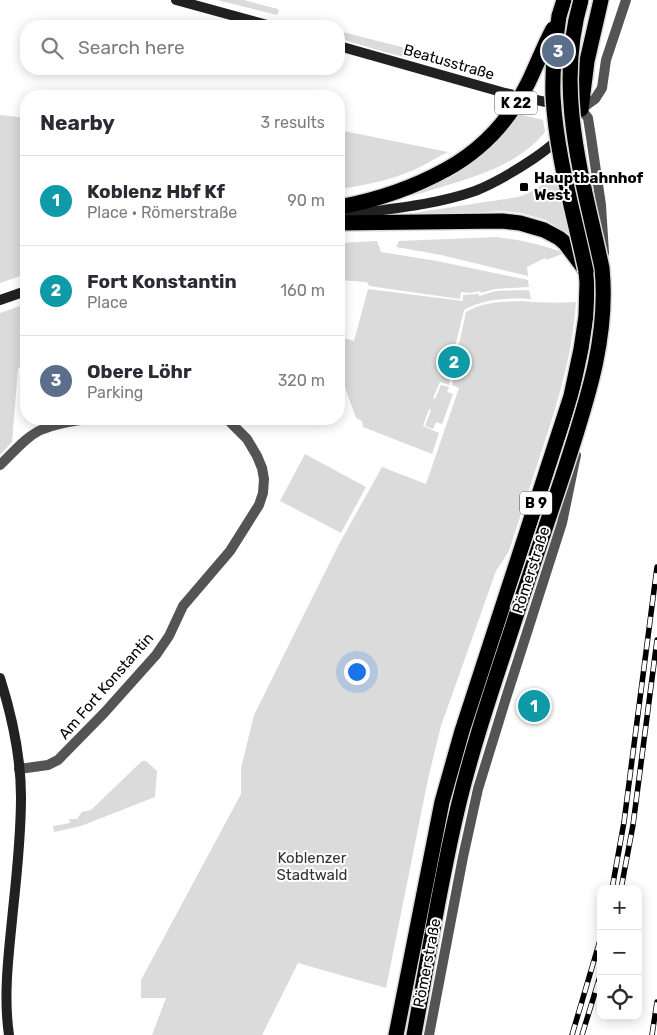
<!DOCTYPE html>
<html lang="en">
<head>
<meta charset="utf-8">
<style>
  :root { --surface:#fff; --page:#f7f7f7; --text:#2b2b33; --muted:#7c7c81; --line:#e1e1e2; --accent:#1a73e8 }
  body { margin:0; font-family:Rubik,sans-serif; background:var(--page); color:var(--text) }
  .controls { position:absolute; right:15px; bottom:15px; display:grid; overflow:hidden; border-radius:10px; box-shadow:0 2px 12px #0003 }
  .controls button { width:45px; height:45px; display:grid; place-items:center; padding:0; border:0; border-bottom:1px solid var(--line); background:var(--surface); color:var(--text); font:25px sans-serif }
  .you { position:absolute; left:356px; top:671px; width:18px; height:18px; margin:-12px; border:4px solid #fff; border-radius:50%; background:#1a73e8; box-shadow:0 0 0 8px #1a73e833 }
  .badge { display:grid; place-items:center; width:32px; height:32px; border-radius:50%; background:var(--accent); color:#fff; font-size:16px; font-weight:700 }
  .pin { position:absolute; translate:-50% -50%; border:2px solid #fff; box-shadow:0 1px 5px #0006 }
  .list { margin:0; padding:0; list-style:none }
  h2 { display:flex; justify-content:space-between; align-items:center; height:65px; margin:0; padding:0 20px; font-size:21px }
  h2 small { font-size:16px; font-weight:400; color:var(--muted) }
  .list li { display:grid; grid-template-columns:32px 1fr auto; gap:15px; align-items:center; box-sizing:border-box; height:90px; padding:0 20px; border-top:1px solid var(--line) }
  .list b { display:block; font-size:19px; white-space:nowrap }
  .list p { margin:0; font-size:16px; white-space:nowrap; color:var(--muted) }
  .list em { font-size:16px; font-style:normal; color:var(--muted) }
  .icon { flex:none; width:28px; height:28px; fill:none; stroke:currentColor; stroke-width:2; stroke-linecap:round; stroke-linejoin:round }
  .map { position:relative; flex:none; width:657px; height:1035px; overflow:hidden }
  .search { position:absolute; background:var(--surface); box-shadow:0 2px 12px #0003; left:20px; top:20px; width:325px; height:55px; display:flex; align-items:center; gap:12px; box-sizing:border-box; padding:0 18px; border-radius:20px; color:var(--muted); font-size:19px }
  .panel { position:absolute; background:var(--surface); box-shadow:0 2px 12px #0003; left:20px; top:90px; width:325px; height:335px; border-radius:20px }
  .map>svg:first-child { display:block }
  .green { fill:#dbdbdb }
  .lines { fill:none; stroke-linecap:round; stroke-linejoin:round }
  .highway-casing { stroke:#dbdbdb; stroke-width:18 }
  .street { stroke:#545454; stroke-width:10 }
  .secondary { stroke:#212121; stroke-width:10 }
  .highway { stroke:#000; stroke-width:15 }
  .rail-casing { stroke:#000; stroke-width:5.5 }
  .rail { stroke:#fff; stroke-width:4; stroke-dasharray:11; stroke-linecap:butt }
  .highway-bridge-casing { stroke:#dbdbdb; stroke-width:18; stroke-linecap:butt }
  .highway-bridge { stroke:#000; stroke-width:15 }
  .poi-dot { fill:#000; stroke:#fff; stroke-width:2 }
  .labels { text-anchor:middle; stroke-width:4; stroke-linejoin:round; paint-order:stroke }
  .shield { fill:#fff; stroke:#4c4c4c; stroke-width:1 }
  .shield-label { font-size:14px; font-weight:bold; fill:#000 }
  .street-label { font-size:15px; fill:#000; stroke:#fff }
  .poi-label { font-size:15px; font-weight:bold; fill:#000; stroke:#fff; text-anchor:start }
  .park-label { font-size:15px; fill:#323232; stroke:#fff }
</style>
</head>
<body>
<div class="map">
<svg width="657" height="1035" viewBox="0 0 657 1035">
  <rect width="100%" height="100%" fill="#fff"/>
  <g class="green">
    <path d="M217 0H244L278 9 279 11 277 15Z"/>
    <path d="M339 31 452 60C432 69 362 45 339 38Z"/>
    <path d="M519 114 543 120 545 132C520 163 479 176 441 187 431 190 419 195 408 195 421 188 437 184 451 177 477 163 502 139 519 114Z"/>
    <path d="M0 115 26 118V274L0 283Z"/>
    <path d="M339 130 448 152C439 156 432 161 424 165 397 179 368 185 339 189Z"/>
    <path d="M555 173 569 234 546 220 521 213 503 211 387 217 518 197C533 193 544 183 555 173Z"/>
    <path d="M497 237C521 240 542 245 565 253L546 260 545 258 527 267 528 276 441 255 396 247 399 241Z"/>
    <path d="M377 241 381 252 437 261 528 280 529 287 495 289 481 293 480 291 471 293 461 292 460 299 369 286 367 282 339 280V243Z"/>
    <path d="M368 289 463 301V295L479 294V296L495 291 529 290 531 299C507 298 485 298 464 310L456 343 449 385 440 382 433 398 435 399 441 385 449 387 447 392 453 394 442 424 436 422 433 429 425 426 431 410 429 409 423 426 439 433 432 454 363 427 362 421 356 418 339 371 340 363 339 353 343 338 354 341Z"/>
    <path d="M522 301C540 303 558 303 576 302 573 350 560 395 545 441 533 477 521 514 509 551L496 571 441 726 428 779 386 988 298 963 262 1035H152L166 998H141V980L241 794V768L254 715 338 546 382 467 426 484 459 388 452 385 459 344 466 312C483 302 503 302 522 301Z"/>
    <path d="M26 304V366L18 368 12 442 0 455V313Z"/>
    <path d="M305 454 366 487 341 533 280 501Z"/>
    <path d="M142 761H146L157 771 155 797 81 826 54 832 53 826 70 823 69 819H77L82 812 91 810Z"/>
  </g>
  <g class="lines">
    <defs>
      <g id="highway">
        <path d="M559 16 564 0"/>
        <path d="M581 109 587 61 601 0"/>
        <path d="M339 207C377 200 413 188 447 169"/>
        <path d="M339 223 502 221 520 223 544 230 559 238 565 243 586 271 587 282 586 316 581 349 571 396 462 731 442 802 396 1035"/>
        <path d="M414 1035C428 959 440 882 458 807 474 740 497 675 518 610"/>
      </g>
    </defs>
    <use href="#highway" class="highway-casing"/>
    <g class="street">
      <path d="M604 253 601 205 591 137 588 118 581 109 595 99 602 88 606 60 626 0"/>
      <path d="M0 465C13 453 26 436 43 429 56 424 71 421 86 419"/>
      <path d="M19 769 48 765 58 760 105 712 156 655 169 636 183 606 230 551 259 505 263 493 264 479 262 468 257 456 247 439 227 419"/>
      <path d="M429 1035 463 857 478 789 506 698 562 523 576 455"/>
    </g>
    <g class="secondary">
      <path d="M176 0 271 26"/>
      <path d="M339 46 505 93 577 109"/>
      <path d="M339 216C384 209 432 206 475 191 495 183 515 171 533 159 549 148 563 137 574 120"/>
      <path d="M0 300 26 291"/>
      <path d="M0 678C12 716 21 757 21 797 21 835 17 873 13 910 9 952 3 994 9 1035"/>
    </g>
    <use href="#highway" class="highway"/>
    <defs>
      <g id="rail">
        <path d="M612 889 624 822 657 567"/>
        <path d="M621 889 633 825 657 640"/>
        <path d="M572 1035 601 937"/>
        <path d="M582 1035 601 973"/>
        <path d="M652 1035 657 1002"/>
      </g>
    </defs>
    <use href="#rail" class="rail-casing"/>
    <use href="#rail" class="rail"/>
    <defs>
      <g id="highway-bridge">
        <path d="M559 16C555 43 552 69 553 96 556 154 574 214 586 271"/>
        <path d="M447 169C483 149 511 118 529 81 537 64 544 46 553 29"/>
        <path d="M518 610C534 563 549 516 565 469 586 403 609 338 602 268 583 179 554 91 581 0"/>
      </g>
    </defs>
    <use href="#highway-bridge" class="highway-bridge-casing"/>
    <use href="#highway-bridge" class="highway-bridge"/>
  </g>
  <rect class="poi-dot" x="519" y="182" width="10" height="10" rx="2.5"/>
  <g class="labels">
    <g class="shield">
      <rect x="495" y="91.5" width="42" height="23" rx="4"/>
      <rect x="520" y="491.5" width="32" height="23" rx="4"/>
    </g>
    <g class="shield-label">
      <text x="516" y="108">K 22</text>
      <text x="536" y="508">B 9</text>
    </g>
    <g class="street-label">
      <text transform="translate(449 62) rotate(16)" y="5">Beatusstraße</text>
      <text transform="translate(531 570) rotate(-72)" y="5">Römerstraße</text>
      <text transform="translate(106 686) rotate(-49)" y="5">Am Fort Konstantin</text>
      <text transform="translate(427 963) rotate(-79)" y="5">Römerstraße</text>
    </g>
    <g class="poi-label">
      <text x="534" y="183">Hauptbahnhof<tspan x="534" dy="17">West</tspan></text>
    </g>
    <g class="park-label">
      <text x="312" y="863">Koblenzer<tspan x="312" dy="17">Stadtwald</tspan></text>
    </g>
  </g>
</svg>
<div class="controls">
<button>+</button>
<button>−</button>
<button><svg class="icon" aria-label="locate" viewBox="0 0 24 24"><circle cx="12" cy="12" r="6"/><path d="M12 2v4M12 18v4M2 12h4M18 12h4"/></svg></button>
</div>
<div class="you"></div>
<div class="pin badge" style="left:534px;top:706px;background:#0f9aa8">1</div>
<div class="pin badge" style="left:454px;top:362px;background:#0f9aa8">2</div>
<div class="pin badge" style="left:558px;top:51px;background:#5c6f8a">3</div>
<div class="search"><svg class="icon" aria-label="search" viewBox="0 0 24 24"><circle cx="10" cy="10" r="6"/><path d="M15 15l6 6"/></svg>Search here</div>
<section class="panel">
<h2>Nearby<small>3 results</small></h2>
<ul class="list">
<li><span class="badge" style="background:#0f9aa8">1</span><div><b>Koblenz Hbf Kf</b><p>Place · Römerstraße</p></div><em>90 m</em></li>
<li><span class="badge" style="background:#0f9aa8">2</span><div><b>Fort Konstantin</b><p>Place</p></div><em>160 m</em></li>
<li><span class="badge" style="background:#5c6f8a">3</span><div><b>Obere Löhr</b><p>Parking</p></div><em>320 m</em></li>
</ul>
</section>
</div>
</body>
</html>
